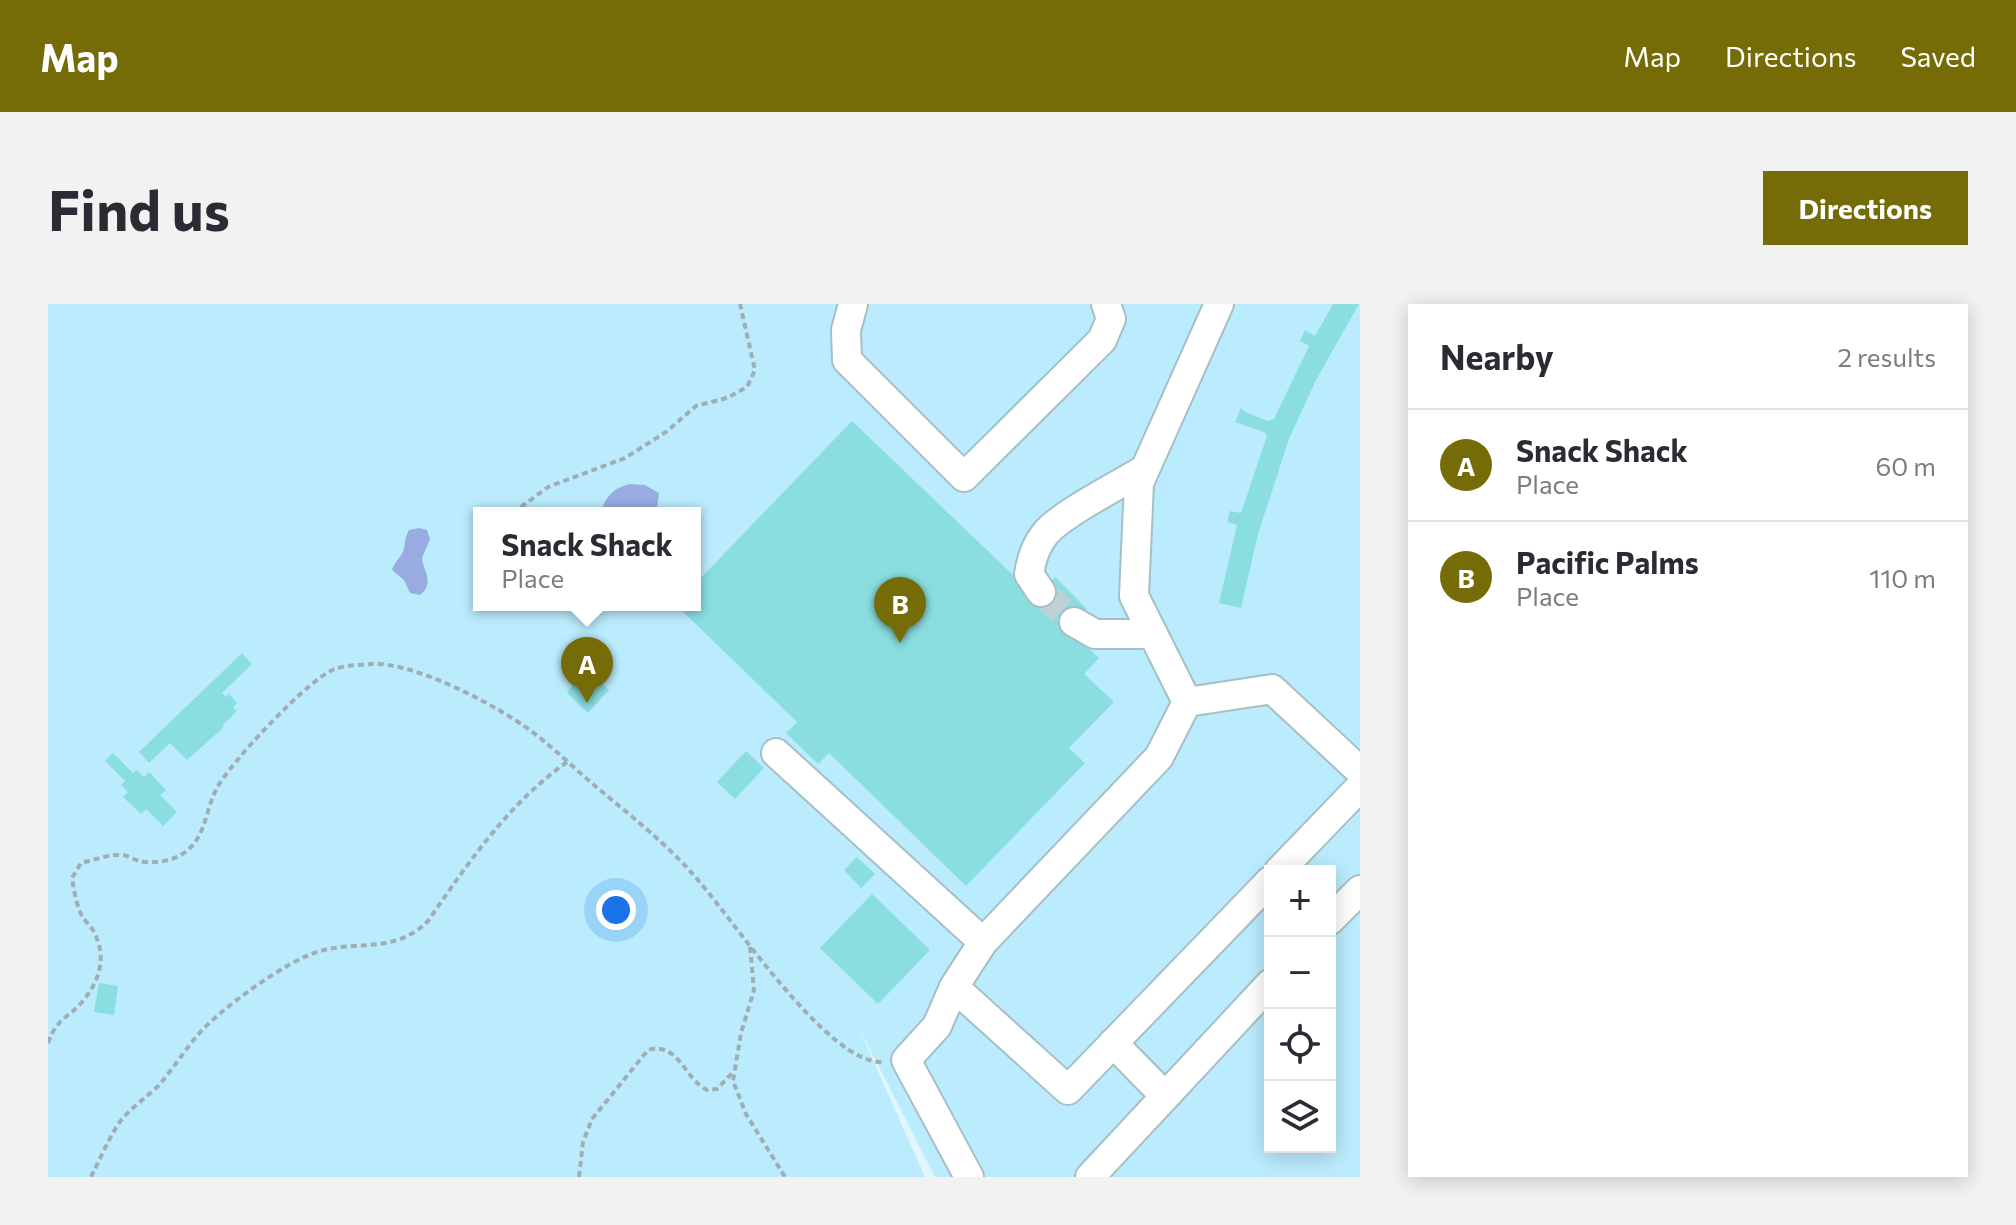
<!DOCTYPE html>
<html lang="en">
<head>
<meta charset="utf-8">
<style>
  :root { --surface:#fff; --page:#f2f2f3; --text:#2b2b33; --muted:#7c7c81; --line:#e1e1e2; --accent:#766c07 }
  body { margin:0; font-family:Commissioner,sans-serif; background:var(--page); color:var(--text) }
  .controls { position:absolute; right:24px; bottom:24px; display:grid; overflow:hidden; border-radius:0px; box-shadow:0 4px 20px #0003 }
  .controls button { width:72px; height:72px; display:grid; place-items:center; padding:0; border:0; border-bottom:2px solid var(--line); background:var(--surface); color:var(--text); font:40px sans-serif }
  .you { position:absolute; left:568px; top:606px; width:28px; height:28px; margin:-20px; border:6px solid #fff; border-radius:50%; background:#1a73e8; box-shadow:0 0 0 12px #1a73e833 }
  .badge { display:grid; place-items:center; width:52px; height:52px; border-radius:50%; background:var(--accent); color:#fff; font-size:26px; font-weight:700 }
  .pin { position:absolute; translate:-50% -66px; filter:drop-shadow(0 2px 4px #0008) }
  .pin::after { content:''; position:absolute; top:42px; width:28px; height:24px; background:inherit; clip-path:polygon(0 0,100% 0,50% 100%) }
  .popup { position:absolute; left:425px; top:203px; width:228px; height:104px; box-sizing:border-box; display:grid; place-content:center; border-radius:0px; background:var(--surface); filter:drop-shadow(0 2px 6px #0005); font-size:26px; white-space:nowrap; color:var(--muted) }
  .popup b { font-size:30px; color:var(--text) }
  .popup::after { content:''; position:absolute; left:50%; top:100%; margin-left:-16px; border:16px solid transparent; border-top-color:var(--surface) }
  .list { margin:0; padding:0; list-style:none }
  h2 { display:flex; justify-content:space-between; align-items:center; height:104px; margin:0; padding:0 32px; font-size:34px }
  h2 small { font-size:26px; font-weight:400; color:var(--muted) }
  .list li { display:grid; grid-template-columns:52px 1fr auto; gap:24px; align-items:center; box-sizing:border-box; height:112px; padding:0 32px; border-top:2px solid var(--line) }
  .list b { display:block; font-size:30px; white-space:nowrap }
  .list p { margin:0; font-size:26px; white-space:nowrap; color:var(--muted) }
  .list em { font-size:26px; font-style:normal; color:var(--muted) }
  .icon { flex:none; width:44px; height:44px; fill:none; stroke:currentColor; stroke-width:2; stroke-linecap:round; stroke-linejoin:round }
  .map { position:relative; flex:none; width:1312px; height:873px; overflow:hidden; border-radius:0px }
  header { display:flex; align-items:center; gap:48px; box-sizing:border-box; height:112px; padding:0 40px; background:var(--accent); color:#fff }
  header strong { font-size:38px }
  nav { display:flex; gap:44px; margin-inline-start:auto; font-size:28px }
  .intro { display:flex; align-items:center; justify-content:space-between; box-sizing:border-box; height:192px; padding:0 48px }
  h1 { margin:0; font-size:56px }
  .button { padding:20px 36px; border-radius:0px; background:var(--accent); color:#fff; font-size:28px; font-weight:700 }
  main { display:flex; gap:48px; padding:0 48px }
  aside { flex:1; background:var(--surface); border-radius:0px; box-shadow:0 4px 20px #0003 }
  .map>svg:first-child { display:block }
  .green { fill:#bbecfd; fill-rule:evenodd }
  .water { fill:#98ace2 }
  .building { fill:#8adee0 }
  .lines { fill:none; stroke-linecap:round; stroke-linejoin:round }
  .minor-tunnel { stroke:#bfd1d7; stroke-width:28; stroke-dasharray:28 14; stroke-linecap:butt }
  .minor-casing { stroke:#a6bfc7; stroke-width:32 }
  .path { stroke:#9eaeb3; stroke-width:4; stroke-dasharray:6 4; stroke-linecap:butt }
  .minor { stroke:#fff; stroke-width:28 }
</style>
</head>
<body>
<header>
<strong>Map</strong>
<nav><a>Map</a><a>Directions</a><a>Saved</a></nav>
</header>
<div class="intro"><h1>Find us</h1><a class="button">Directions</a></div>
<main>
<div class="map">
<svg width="1312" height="873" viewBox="0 0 1312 873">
  <rect width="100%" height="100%" fill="#e2f6fd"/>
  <path class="green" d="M0 0H1312V873H887L809 720 877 873H0ZM431 209H647V301H431ZM1222 567H1282V843H1222Z"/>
  <g class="water">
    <path d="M581 180 597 181 611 189 609 204 621 209H552C558 193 564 185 581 180Z"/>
    <path d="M371 224 379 226 382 235 374 254C376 269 387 279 372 291L362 289 356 276 344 266C346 259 350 256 354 250 358 242 356 234 361 226Z"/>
  </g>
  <g class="building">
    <path d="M1285 0H1311L1268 76 1241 135 1210 230 1193 304 1171 299 1189 221 1179 218 1182 207 1193 209 1219 132 1216 128 1187 118 1193 104 1197 108 1220 117 1226 115 1261 42 1252 37 1257 26 1267 32Z"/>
    <path d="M804 117 988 293 1007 273 1039 305 1020 324 1051 354 1036 370 1066 398 1021 444 1037 459 918 582 781 449 770 460 738 429 749 418 628 301H647V280Z"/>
    <path d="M194 349 204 360 174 389 178 393 181 390 189 399 185 403 189 407 174 422 176 423 139 456 122 439 101 459 91 448Z"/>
    <path d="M530 374H548L561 386 540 409 519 389Z"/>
    <path d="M698 447 716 464 687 495 669 478Z"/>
    <path d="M65 449 85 469 89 466 96 473 101 468 118 486 112 491 129 508 115 522 98 505 93 510 75 493 80 488 73 481 77 477 57 457Z"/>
    <path d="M809 553 827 570 813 584 796 566Z"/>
    <path d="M824 590 882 646 830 700 772 644Z"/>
    <path d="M51 679 70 682 66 711 46 708Z"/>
  </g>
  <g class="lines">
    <path class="minor-tunnel" d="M993 288 1026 318"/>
    <defs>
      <g id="minor">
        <path d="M805 0 798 26 799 56 916 173 1054 36 1063 15 1058 0"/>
        <path d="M993 288 981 270C983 257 988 241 997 230 1013 210 1073 180 1097 165"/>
        <path d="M1026 318 1047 330H1105"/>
        <path d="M1139 398 1111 453 935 638 906 683 1020 786 1222 577"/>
        <path d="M1139 398 1086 292 1091 179 1171 0"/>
        <path d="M1139 398 1224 385 1312 467"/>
        <path d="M728 449 935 638"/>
        <path d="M1231 567 1312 483"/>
        <path d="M1282 616 1312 586"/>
        <path d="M906 683 889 722 858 756 921 873"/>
        <path d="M1065 739 1117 792"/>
        <path d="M1042 873 1222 680"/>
      </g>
    </defs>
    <use href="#minor" class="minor-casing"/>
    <g class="path">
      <path d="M465 209 500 183 577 154 618 128 648 102 679 94 699 83 707 66 692 0"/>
      <path d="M702 643 706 686 693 729 685 777 698 810 737 873"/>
      <path d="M0 739C10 711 23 714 38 693 52 674 58 653 47 630 44 622 36 617 33 610 28 599 26 586 24 574L33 559C47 556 60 550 75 551 81 552 86 556 92 557 103 560 123 557 133 551 159 535 156 508 169 484 182 459 262 373 287 365 298 361 313 361 323 360 365 357 450 402 483 427 507 445 529 467 552 486 583 512 615 537 642 567 681 608 780 763 836 758"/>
      <path d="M43 873C52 855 60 836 71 819 81 805 98 794 111 781 124 766 135 749 148 733 169 707 239 656 272 647 312 636 347 650 380 617 421 558 459 501 519 458"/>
      <path d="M531 873 535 838 544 815 600 746C631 737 636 775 659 786L669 785 686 767"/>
    </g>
    <use href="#minor" class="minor"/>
  </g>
</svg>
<div class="controls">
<button>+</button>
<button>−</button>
<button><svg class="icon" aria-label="locate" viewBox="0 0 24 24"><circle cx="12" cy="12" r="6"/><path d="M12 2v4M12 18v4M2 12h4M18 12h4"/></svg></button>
<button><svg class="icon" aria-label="layers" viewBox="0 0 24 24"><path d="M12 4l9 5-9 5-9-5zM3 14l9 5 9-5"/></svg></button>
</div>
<div class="you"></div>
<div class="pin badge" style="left:539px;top:399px">A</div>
<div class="popup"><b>Snack Shack</b>Place</div>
<div class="pin badge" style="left:852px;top:339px">B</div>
</div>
<aside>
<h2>Nearby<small>2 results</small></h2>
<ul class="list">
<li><span class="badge">A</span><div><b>Snack Shack</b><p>Place</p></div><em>60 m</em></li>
<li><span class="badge">B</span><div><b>Pacific Palms</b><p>Place</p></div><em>110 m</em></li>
</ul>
</aside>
</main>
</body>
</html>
